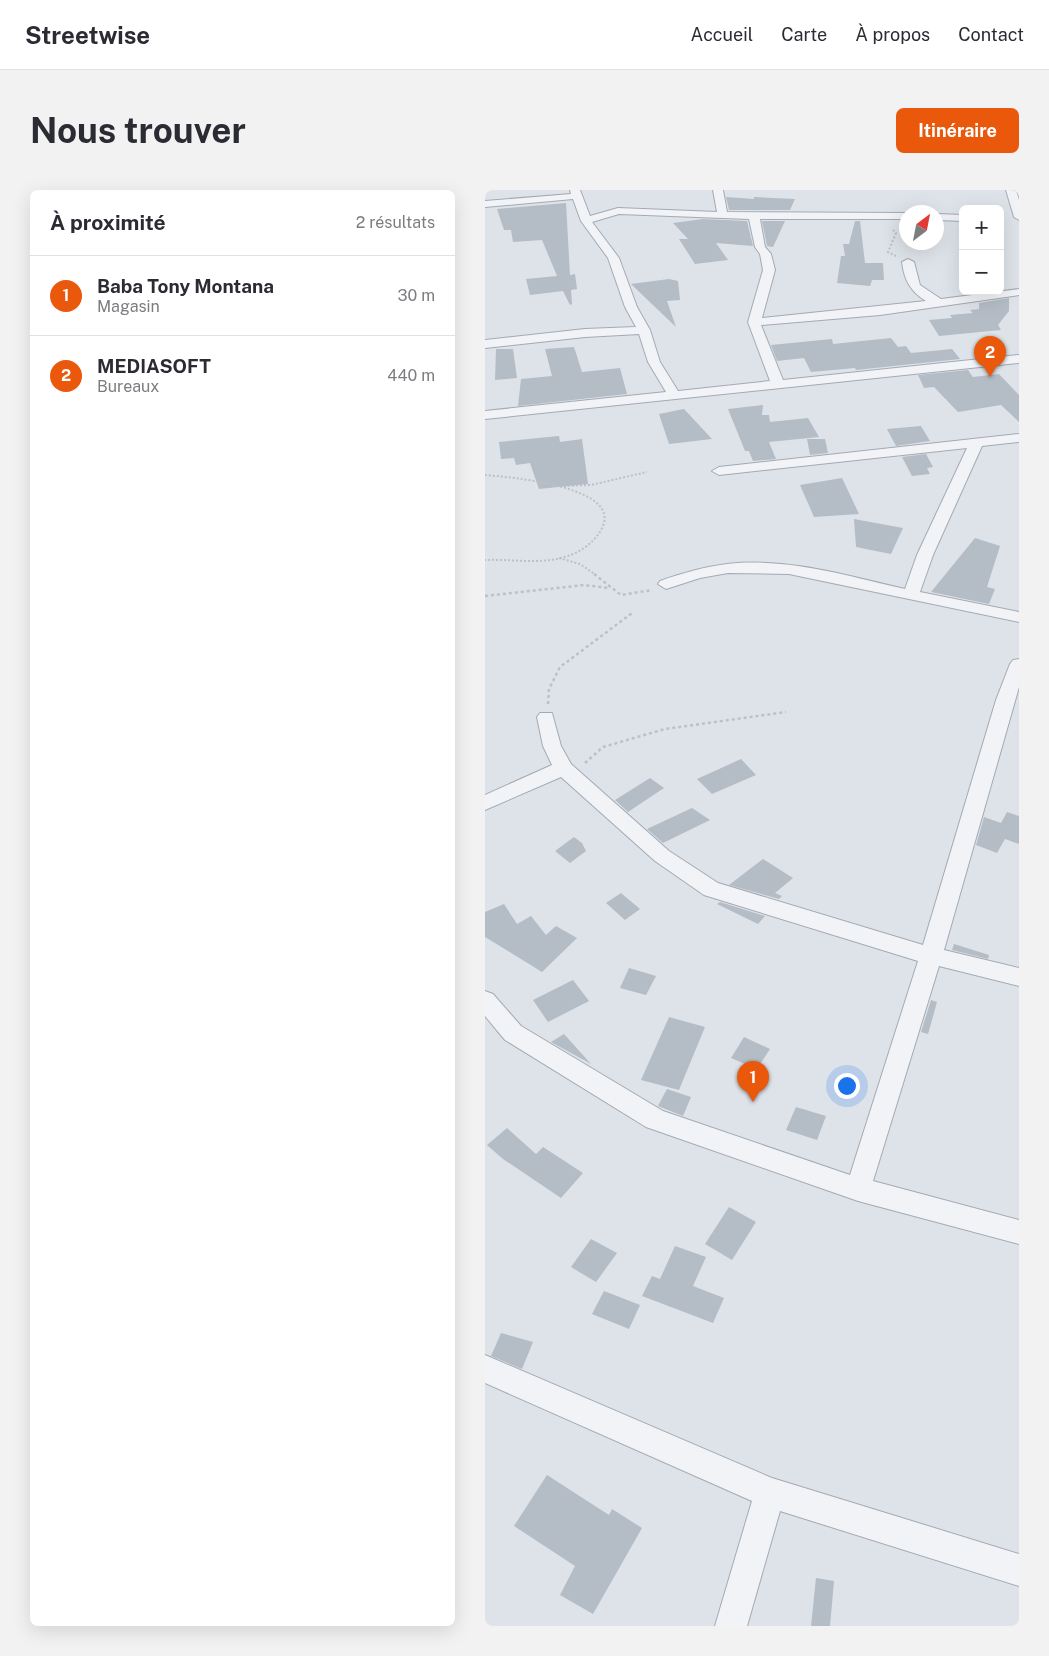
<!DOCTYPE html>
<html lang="fr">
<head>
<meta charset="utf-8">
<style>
  :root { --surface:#fff; --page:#f2f2f3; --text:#2b2b33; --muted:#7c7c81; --line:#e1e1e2; --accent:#ea580c }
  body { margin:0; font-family:"Public Sans",sans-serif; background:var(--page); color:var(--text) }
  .controls { position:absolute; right:15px; top:15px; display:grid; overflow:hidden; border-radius:8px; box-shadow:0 5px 20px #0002 }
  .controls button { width:45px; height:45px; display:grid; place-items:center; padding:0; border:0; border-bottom:1px solid var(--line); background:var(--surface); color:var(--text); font:25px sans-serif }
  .compass { position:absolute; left:414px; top:15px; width:45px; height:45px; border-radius:50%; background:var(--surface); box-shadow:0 5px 20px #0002; rotate:32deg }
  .you { position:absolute; left:361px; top:895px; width:18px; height:18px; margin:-12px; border:4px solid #fff; border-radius:50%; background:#1a73e8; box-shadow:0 0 0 8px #1a73e833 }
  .badge { display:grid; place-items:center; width:32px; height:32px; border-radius:50%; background:var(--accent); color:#fff; font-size:16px; font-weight:700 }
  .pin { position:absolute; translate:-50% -41px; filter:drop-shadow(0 1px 2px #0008) }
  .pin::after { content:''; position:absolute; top:26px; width:18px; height:15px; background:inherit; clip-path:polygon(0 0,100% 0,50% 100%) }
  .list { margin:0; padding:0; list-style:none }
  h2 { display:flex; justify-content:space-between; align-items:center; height:65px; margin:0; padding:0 20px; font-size:21px }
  h2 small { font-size:16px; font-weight:400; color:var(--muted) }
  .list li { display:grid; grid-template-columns:32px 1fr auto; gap:15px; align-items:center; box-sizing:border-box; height:80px; padding:0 20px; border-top:1px solid var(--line) }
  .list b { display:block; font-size:19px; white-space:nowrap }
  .list p { margin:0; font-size:16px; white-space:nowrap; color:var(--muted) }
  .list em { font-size:16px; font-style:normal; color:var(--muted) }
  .map { position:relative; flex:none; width:534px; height:1436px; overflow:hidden; border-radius:8px }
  header { display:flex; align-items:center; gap:30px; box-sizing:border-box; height:70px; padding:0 25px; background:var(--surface); border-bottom:1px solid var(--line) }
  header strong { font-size:24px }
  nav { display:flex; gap:28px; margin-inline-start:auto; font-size:18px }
  .intro { display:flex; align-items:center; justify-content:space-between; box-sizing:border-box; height:120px; padding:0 30px }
  h1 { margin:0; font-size:35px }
  .button { padding:12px 22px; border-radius:8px; background:var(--accent); color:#fff; font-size:18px; font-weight:700 }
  main { display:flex; gap:30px; padding:0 30px }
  aside { flex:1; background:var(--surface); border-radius:8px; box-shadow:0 5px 20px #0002 }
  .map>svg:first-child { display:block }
  .building { fill:#b4bcc6 }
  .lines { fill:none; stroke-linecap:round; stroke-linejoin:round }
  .minor-casing { stroke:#a3aab3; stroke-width:2 }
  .path-far1 { stroke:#bcc1c8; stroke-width:2; stroke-dasharray:2 2; stroke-linecap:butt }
  .path { stroke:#bcc1c8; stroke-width:2.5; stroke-dasharray:3 3; stroke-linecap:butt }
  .minor { fill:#f1f3f7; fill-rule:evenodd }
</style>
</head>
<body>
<header>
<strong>Streetwise</strong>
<nav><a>Accueil</a><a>Carte</a><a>À propos</a><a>Contact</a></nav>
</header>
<div class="intro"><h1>Nous trouver</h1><a class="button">Itinéraire</a></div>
<main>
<aside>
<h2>À proximité<small>2 résultats</small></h2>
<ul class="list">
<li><span class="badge">1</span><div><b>Baba Tony Montana</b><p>Magasin</p></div><em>30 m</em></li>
<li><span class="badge">2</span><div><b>MEDIASOFT</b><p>Bureaux</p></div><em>440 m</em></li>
</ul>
</aside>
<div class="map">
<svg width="534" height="1436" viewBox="0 0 534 1436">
  <rect width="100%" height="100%" fill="#dee3e9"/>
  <g class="building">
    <path d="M241 7 269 9V7L310 9 305 20H244Z"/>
    <path d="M81 13 85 85 90 84 92 99 86 100 87 114 85 115 78 101 45 105 41 89 72 86 57 50 28 52 26 40H19L12 19Z"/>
    <path d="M218 29 262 31 268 56 231 53 243 70 210 74 194 49H203L188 33Z"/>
    <path d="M277 31H300L288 57 282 56Z"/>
    <path d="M370 31H375L380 73H398L399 90H387L385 96 352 93 356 66H360L358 54H364Z"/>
    <path d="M184 89 193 91 195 110 182 111 191 137 146 94Z"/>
    <path d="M524 108V121L513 135 516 140 454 146 444 130 467 128 465 125 488 123 485 120 494 119V113Z"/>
    <path d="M406 148 413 157 421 156 426 163 467 159 475 169 371 180 370 178 326 182 319 168 292 171 286 155 347 149 348 154Z"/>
    <path d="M89 157 97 182 135 178 142 204 33 216 36 189 67 186 60 159Z"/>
    <path d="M11 159H28L32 188 10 190Z"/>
    <path d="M483 180 488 187 514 184 534 205V232L516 215 473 222 449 197 439 198 433 185Z"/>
    <path d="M278 215 277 225H284L285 232 323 228 334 247 284 252 291 269 268 271 264 261H260L243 219Z"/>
    <path d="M199 219 227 249 184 254 174 224Z"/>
    <path d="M436 236 445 251 411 256 402 239Z"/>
    <path d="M74 246 75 252 97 249 103 294 54 299 45 273 31 275 29 268 16 269 14 252Z"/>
    <path d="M322 249H340L343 263 325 265Z"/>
    <path d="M441 264 448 277 442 278 445 284 427 286 417 267Z"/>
    <path d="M357 288 374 324 329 327 315 295Z"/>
    <path d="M369 329 418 338 406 364 371 357Z"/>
    <path d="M490 348 515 356 502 397 510 399 504 414 446 402Z"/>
    <path d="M256 569 271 585 227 604 212 589Z"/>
    <path d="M165 588 179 598 143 622 130 610Z"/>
    <path d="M207 618 225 630 178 653 162 639Z"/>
    <path d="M522 622 534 626V654L520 649 512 663 491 655 499 627 516 633Z"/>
    <path d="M89 647 97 653 101 661 85 673 70 661Z"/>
    <path d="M278 669 308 688 290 703 297 706 294 709 244 695Z"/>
    <path d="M136 703 155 719 140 730 121 713Z"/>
    <path d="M235 712 280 726 273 734 232 714Z"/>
    <path d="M19 714 32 734 46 726 61 745 71 736 92 748 57 782 0 747V722Z"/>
    <path d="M469 754 504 765 503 769 467 760Z"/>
    <path d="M144 778 171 786 161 805 135 798Z"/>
    <path d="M88 790 104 811 63 832 48 810Z"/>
    <path d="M446 810 452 812 443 844 436 842Z"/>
    <path d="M184 827 220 837 194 900 156 890Z"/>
    <path d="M79 844 106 874 66 852Z"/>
    <path d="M259 847 285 859 272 879 246 868Z"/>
    <path d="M182 899 206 907 198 926 173 916Z"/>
    <path d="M311 917 341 926 332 950 301 940Z"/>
    <path d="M22 938 51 964 58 957 98 983 76 1008 18 969 2 955Z"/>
    <path d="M244 1017 271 1032 247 1070 220 1054Z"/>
    <path d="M106 1049 132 1063 111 1092 86 1077Z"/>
    <path d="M190 1056 221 1067 208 1096 239 1108 228 1133 157 1106 167 1086 175 1089Z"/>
    <path d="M119 1101 155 1115 144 1139 107 1124Z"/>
    <path d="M16 1143 48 1152 37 1179 6 1166Z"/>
    <path d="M62 1285 124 1325 127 1319 157 1338 108 1424 75 1405 90 1376 29 1336Z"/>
    <path d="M331 1388 349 1391 345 1436H326Z"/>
  </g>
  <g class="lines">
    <defs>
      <g id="minor">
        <path d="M85 0H95L105 26 133 18 232 22 228 0H238L242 22 422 23V29H275L280 57 286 64 290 80 277 128 441 111C426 102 419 90 417 72L423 69 429 72 435 95 456 109 534 99V105L395 125 276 135 298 190 534 165V173L0 229V221L181 202 163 172 154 144 100 147 0 158V150L100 139 151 137 140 117 123 68 96 31 88 9 0 17V11L86 4ZM134 24 264 29 270 57 275 64 278 80 263 132 285 191 193 201 175 172 165 140 152 117 134 68 107 32Z"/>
        <path d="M521 0H531L534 10V30L529 27Z"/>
        <path d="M452 24 478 25V31L452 30Z"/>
        <path d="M534 244V252L497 256 448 365 435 402 534 422V432L304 384 243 383 215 388 181 399 173 394 175 391C197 383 219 377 242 374 302 367 363 386 420 399L432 365 482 258 234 285 227 281 234 277Z"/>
        <path d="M534 469V497L459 760 534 778V796L454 776 388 991 534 1030V1054L373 1011 161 937 20 850 0 826V801L8 804 36 836 178 921 365 985 433 771 219 705 170 671 76 587 0 620V605L67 575 58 556 52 527 55 523H67L76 556 86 574 184 661 233 693 438 755 511 510 525 474 528 470Z"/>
        <path d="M0 1165 287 1288 534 1364V1396L295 1321 262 1436H230L267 1311 0 1193Z"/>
      </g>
    </defs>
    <use href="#minor" class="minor-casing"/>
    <g class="path-far1">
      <path d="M408 40 411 43 403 62 411 66"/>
      <path d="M0 285C22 287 142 296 116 340 108 354 93 364 76 368 52 374 25 369 0 370"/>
      <path d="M79 296 106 295 162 282"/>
      <path d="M74 368 95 374 111 385"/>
    </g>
    <g class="path">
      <path d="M109 384 136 405 167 400"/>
      <path d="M0 406 99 395 124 398"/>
      <path d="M63 514 64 499 75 477 147 423"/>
      <path d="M100 573 118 557 180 539 301 522"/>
    </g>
    <use href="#minor" class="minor"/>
  </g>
</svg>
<div class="controls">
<button>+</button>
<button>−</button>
</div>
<svg class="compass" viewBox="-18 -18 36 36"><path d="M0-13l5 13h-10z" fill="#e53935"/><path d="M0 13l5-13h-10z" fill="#7c7c81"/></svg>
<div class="you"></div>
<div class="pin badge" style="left:268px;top:912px">1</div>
<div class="pin badge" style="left:505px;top:187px">2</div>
</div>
</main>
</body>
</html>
